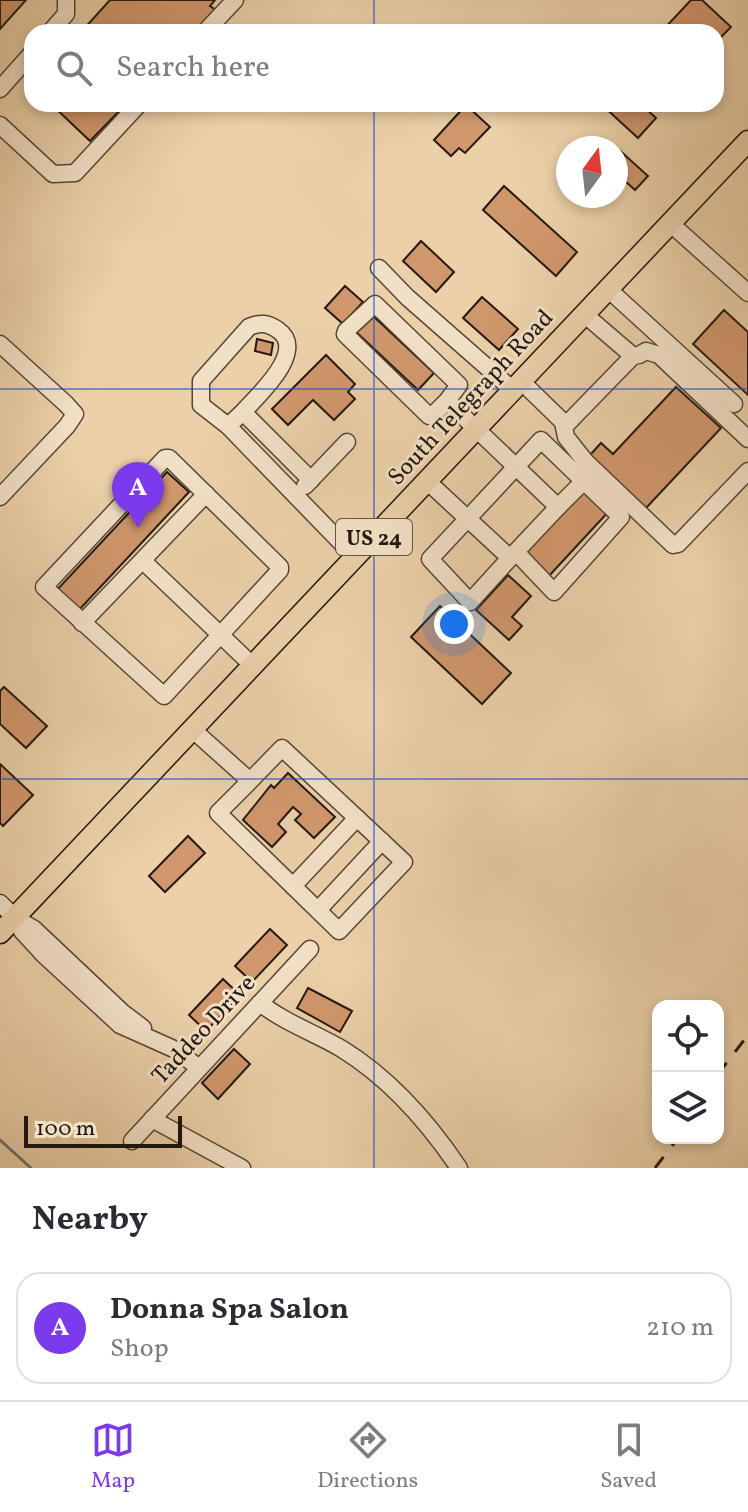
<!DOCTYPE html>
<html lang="en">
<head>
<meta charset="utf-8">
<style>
  :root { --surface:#fff; --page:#f2f2f3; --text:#2b2b33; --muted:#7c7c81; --line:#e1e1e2; --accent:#7c3aed }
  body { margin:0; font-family:Vollkorn,serif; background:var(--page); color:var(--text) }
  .controls { position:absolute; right:24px; bottom:24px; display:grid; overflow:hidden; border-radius:16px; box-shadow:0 4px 12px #0003 }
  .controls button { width:72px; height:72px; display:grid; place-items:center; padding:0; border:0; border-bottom:2px solid var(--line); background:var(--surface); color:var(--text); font:40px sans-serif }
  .compass { position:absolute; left:556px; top:136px; width:72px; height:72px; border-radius:50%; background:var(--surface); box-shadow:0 4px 12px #0003; rotate:15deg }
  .scale { position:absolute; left:24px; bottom:20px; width:158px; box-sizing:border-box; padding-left:8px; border:4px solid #231911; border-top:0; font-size:22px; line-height:28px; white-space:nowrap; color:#231911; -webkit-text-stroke:6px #f2e0c6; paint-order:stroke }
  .you { position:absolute; left:454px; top:624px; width:28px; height:28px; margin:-20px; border:6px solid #fff; border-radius:50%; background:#1a73e8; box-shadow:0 0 0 12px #1a73e833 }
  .badge { display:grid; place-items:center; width:52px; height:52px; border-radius:50%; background:var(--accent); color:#fff; font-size:26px; font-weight:700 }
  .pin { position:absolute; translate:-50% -66px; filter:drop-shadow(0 2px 4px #0008) }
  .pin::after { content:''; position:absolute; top:42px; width:28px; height:24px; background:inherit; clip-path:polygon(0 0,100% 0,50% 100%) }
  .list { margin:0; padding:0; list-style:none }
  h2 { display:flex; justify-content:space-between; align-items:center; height:104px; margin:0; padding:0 32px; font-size:34px }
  h2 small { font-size:26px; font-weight:400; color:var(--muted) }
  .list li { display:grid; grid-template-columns:52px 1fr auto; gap:24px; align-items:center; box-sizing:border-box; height:112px; margin:0 16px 16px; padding:0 16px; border:2px solid var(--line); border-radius:24px }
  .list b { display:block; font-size:30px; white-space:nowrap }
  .list p { margin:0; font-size:26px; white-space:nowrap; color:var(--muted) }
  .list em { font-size:26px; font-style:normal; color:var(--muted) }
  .icon { flex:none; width:44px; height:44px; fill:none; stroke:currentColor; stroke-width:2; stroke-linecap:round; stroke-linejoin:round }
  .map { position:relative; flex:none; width:748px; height:1168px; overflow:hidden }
  .search { position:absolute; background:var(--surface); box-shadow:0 4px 12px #0003; left:24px; right:24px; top:24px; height:88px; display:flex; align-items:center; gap:20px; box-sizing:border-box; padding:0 28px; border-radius:24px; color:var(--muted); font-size:30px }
  .sheet { height:232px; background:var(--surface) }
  nav { display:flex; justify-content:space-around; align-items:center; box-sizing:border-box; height:112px; border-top:2px solid var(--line); background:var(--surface); font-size:22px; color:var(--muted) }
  nav a { display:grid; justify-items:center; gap:4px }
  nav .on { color:var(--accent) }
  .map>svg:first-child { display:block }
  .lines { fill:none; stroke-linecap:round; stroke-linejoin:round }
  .stream { stroke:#69776d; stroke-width:3 }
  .building { fill:#d1976c; stroke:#231911; stroke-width:2 }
  .minor-casing { stroke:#554737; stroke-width:19 }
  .major-casing { stroke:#231911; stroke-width:23 }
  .minor { stroke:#f2e0c6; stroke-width:16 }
  .major { stroke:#ebd0a8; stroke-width:20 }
  .rail { stroke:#231911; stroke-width:3; stroke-dasharray:14 14; stroke-linecap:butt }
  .grid { fill:none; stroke:#1d4ed8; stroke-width:2; stroke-opacity:0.55 }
  .labels { text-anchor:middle; stroke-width:6; stroke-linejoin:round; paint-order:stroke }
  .shield { fill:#f2e0c6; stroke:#615547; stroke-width:2 }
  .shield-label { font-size:22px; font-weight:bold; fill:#231911 }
  .street-label { font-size:24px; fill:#231911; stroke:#f2e0c6 }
</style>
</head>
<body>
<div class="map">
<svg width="748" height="1168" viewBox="0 0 748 1168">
  <rect width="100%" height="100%" fill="#ebd0a8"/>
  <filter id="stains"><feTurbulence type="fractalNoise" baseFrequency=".0025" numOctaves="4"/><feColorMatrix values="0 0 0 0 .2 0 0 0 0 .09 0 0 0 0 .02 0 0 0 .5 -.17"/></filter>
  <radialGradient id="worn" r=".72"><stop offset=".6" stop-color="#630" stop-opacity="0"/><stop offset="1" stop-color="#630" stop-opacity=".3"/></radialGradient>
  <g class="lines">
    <path class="stream" d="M0 1140 31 1168"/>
  </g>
  <g class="building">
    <path d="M0 0H26L0 29Z"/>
    <path d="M110 0H215L210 6 219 12 201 32H81Z"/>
    <path d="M691 0H702L731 27 716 42V32H661Z"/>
    <path d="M51 104H126L90 141Z"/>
    <path d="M601 104H641L656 118 638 138Z"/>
    <path d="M466 105 490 127 465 153 459 148 451 156 434 140Z"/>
    <path d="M617 148 648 176 635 190 625 181 616 192Z"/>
    <path d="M504 186 577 252 556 276 483 210Z"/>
    <path d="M421 241 454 272 436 292 403 261Z"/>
    <path d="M345 286 363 302 343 324 325 308Z"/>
    <path d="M482 297 518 329 499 350 463 318Z"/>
    <path d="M724 310 748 332V395L693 344Z"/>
    <path d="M371 314 434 373 418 390 355 331Z"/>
    <path d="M257 339 273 343 271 355 255 351Z"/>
    <path d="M326 355 355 384 348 392 355 399 334 420 313 400 288 425 272 409Z"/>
    <path d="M676 387 721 428 646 508 590 455 601 443 613 454Z"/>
    <path d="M167 472 189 492 78 611 56 591Z"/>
    <path d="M586 488 610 510 548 577 524 555Z"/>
    <path d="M508 575 531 596 512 617 522 626 509 640 476 610Z"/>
    <path d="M440 606 511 673 482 704 411 637Z"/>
    <path d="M4 687 47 726 26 748 0 724V691Z"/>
    <path d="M0 764 33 795 3 826 0 823Z"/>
    <path d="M288 773 335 817 314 838 295 820 301 814 293 807 278 824 286 832 272 847 243 820 271 785 274 788Z"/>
    <path d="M188 836 205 853 165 892 149 876Z"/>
    <path d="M270 929 287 945 252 982 235 966Z"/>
    <path d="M223 979 240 995 206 1031 189 1015Z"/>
    <path d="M308 988 352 1011 340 1032 297 1008Z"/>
    <path d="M234 1049 250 1064 218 1099 202 1083Z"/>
  </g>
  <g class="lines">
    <defs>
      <g id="minor">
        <path d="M50 32 66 14V0"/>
        <path d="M205 32 235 0"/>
        <path d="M0 89 32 53"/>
        <path d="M0 125 53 174 75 173 139 104"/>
        <path d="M670 223 748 293"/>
        <path d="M379 268 407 297 513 390"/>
        <path d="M608 289 734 404"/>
        <path d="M584 314 633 356 639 355 646 351 659 355 748 439"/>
        <path d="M0 344 66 404 75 414 67 426 0 497"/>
        <path d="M521 381 563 422 566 437 585 461 673 545 678 544 748 471"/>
        <path d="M228 426 201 405V381L249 327C260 322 268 323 278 330 308 351 257 396 243 412"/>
        <path d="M564 427 633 356"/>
        <path d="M165 458H169L280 567V570L164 696 44 587Z"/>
        <path d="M311 480 243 412 228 426 355 557"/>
        <path d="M427 481 510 558 558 507 447 401 432 416H429L345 334 346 331 375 304 459 385 447 401"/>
        <path d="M305 486 347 442"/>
        <path d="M558 507 584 481"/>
        <path d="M510 558 470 602 430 559 541 440 621 517 554 592 516 552"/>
        <path d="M143 561 252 665"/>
        <path d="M82 623 206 494"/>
        <path d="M192 729 250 781 282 748 404 862 339 931 218 813 250 781"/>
        <path d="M293 886 357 818"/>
        <path d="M0 903 15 918 34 929 122 1012 143 1028"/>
        <path d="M318 910 382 841"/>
        <path d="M15 918 22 931 44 955 120 1025 176 1050 199 1068"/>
        <path d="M260 1003C285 1023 315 1033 342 1049 389 1078 428 1122 459 1168"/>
        <path d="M152 1119 242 1168"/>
        <path d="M132 1141 310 949"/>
      </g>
      <path id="major" d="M0 933 748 141"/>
    </defs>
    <use href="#minor" class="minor-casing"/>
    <use href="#major" class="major-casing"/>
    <use href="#minor" class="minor"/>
    <use href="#major" class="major"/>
    <g class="rail">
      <path d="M718 1074 748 1035"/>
      <path d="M655 1168 678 1138"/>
    </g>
  </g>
  <path class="grid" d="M374 0V32M374 104V1168M0 389H748M0 779H748"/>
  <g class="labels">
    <rect class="shield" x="336" y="519" width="76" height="36" rx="6"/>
    <g class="shield-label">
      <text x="374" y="545">US 24</text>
    </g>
    <g class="street-label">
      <text transform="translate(470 397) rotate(-47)" y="8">South Telegraph Road</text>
      <text transform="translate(203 1029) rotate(-47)" y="8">Taddeo Drive</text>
    </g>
  </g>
  <rect width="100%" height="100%" filter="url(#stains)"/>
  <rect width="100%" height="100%" fill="url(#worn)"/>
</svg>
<div class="controls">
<button><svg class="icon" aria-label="locate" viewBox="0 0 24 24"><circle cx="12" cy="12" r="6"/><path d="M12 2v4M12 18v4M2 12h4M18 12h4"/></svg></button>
<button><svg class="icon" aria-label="layers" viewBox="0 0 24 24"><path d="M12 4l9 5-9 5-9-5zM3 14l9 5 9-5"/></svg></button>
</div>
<svg class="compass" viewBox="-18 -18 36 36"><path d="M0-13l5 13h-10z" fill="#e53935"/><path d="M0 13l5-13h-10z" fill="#7c7c81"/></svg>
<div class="scale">100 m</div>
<div class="you"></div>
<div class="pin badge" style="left:138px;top:528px">A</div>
<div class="search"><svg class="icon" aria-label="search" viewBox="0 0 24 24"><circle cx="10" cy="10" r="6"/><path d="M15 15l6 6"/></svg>Search here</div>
</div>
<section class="sheet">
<h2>Nearby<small></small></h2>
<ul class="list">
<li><span class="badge">A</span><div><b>Donna Spa Salon</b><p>Shop</p></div><em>210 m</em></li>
</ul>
</section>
<nav>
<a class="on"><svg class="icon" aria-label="map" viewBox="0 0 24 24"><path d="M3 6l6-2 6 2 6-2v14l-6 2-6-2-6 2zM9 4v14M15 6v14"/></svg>Map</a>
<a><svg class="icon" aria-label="directions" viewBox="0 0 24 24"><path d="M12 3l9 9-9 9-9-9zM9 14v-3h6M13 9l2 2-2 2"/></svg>Directions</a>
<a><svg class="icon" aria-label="saved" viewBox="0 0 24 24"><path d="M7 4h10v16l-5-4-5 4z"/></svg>Saved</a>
</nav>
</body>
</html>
